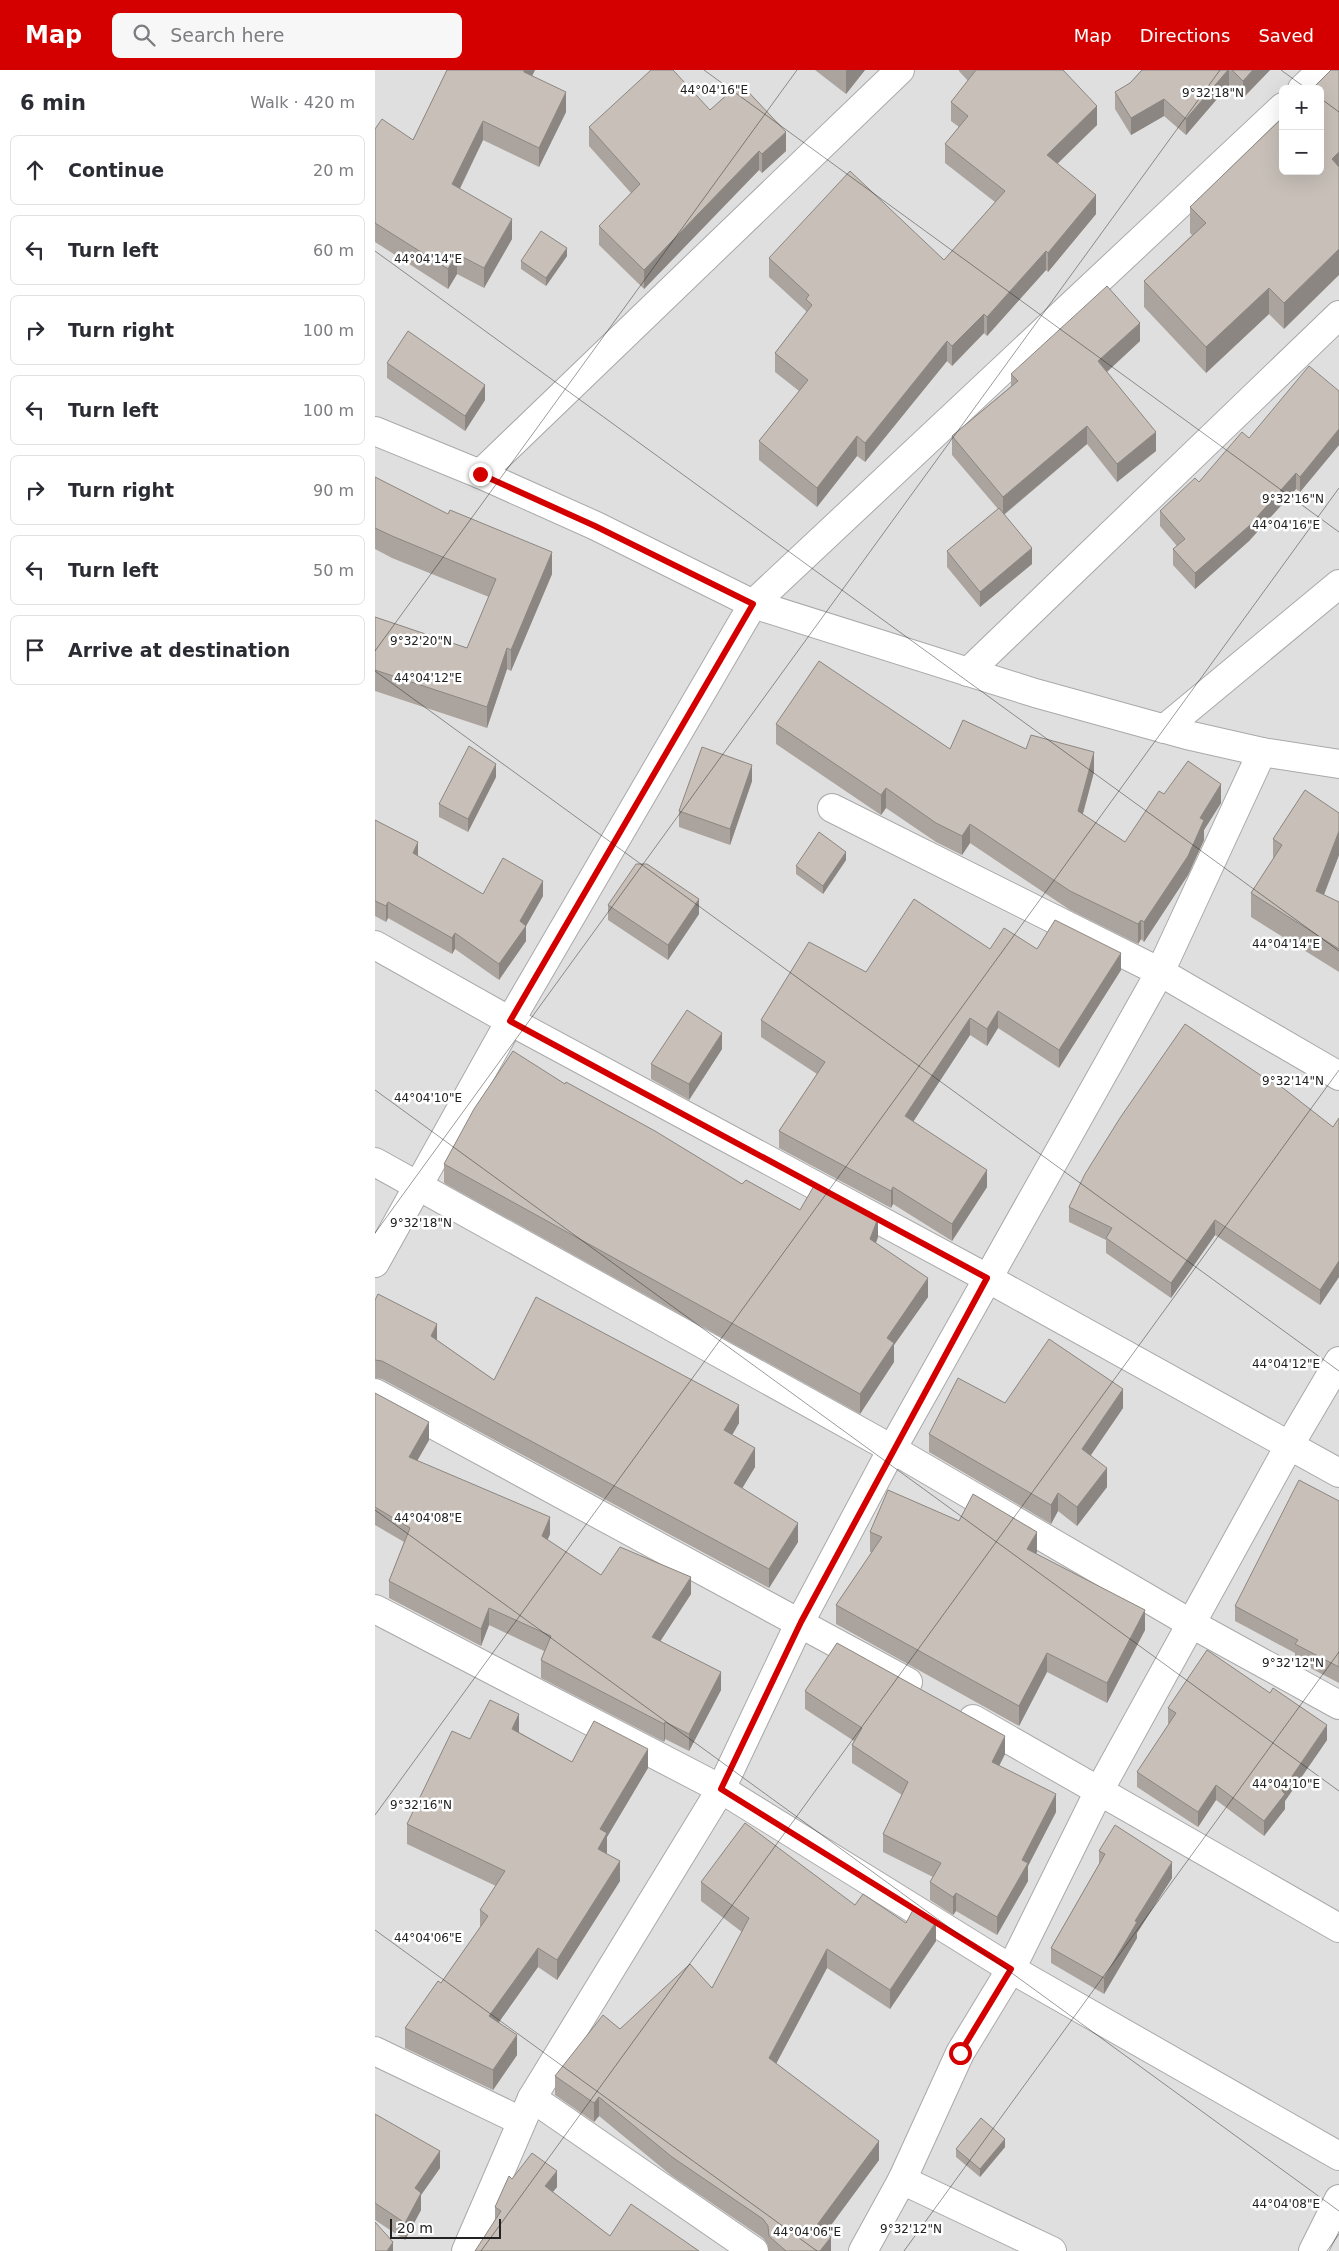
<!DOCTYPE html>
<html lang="en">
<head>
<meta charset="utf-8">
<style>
  :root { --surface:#fff; --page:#f7f7f7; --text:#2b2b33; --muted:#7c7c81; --line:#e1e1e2; --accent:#d40000 }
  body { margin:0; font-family:"DejaVu Sans",sans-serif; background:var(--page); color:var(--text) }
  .controls { position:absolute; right:15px; top:15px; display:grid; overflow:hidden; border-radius:8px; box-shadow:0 5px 20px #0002 }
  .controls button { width:45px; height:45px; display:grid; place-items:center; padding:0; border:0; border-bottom:1px solid var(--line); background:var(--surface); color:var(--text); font:25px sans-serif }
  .scale { position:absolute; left:15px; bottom:12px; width:111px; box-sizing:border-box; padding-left:5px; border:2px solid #222; border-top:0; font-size:14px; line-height:18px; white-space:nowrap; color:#222; -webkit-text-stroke:4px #fff; paint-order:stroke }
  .stop { position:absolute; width:15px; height:15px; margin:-11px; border:4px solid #d40000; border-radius:50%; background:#fff }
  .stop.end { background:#d40000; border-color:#fff; box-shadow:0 1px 5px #0008 }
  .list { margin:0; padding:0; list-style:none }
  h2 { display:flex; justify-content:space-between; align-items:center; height:65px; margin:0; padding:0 20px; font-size:21px }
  h2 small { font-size:16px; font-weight:400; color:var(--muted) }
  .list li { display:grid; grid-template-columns:32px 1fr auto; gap:15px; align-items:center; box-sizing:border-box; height:70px; margin:0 10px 10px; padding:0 10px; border:1px solid var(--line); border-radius:8px }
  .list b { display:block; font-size:19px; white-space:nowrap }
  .list em { font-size:16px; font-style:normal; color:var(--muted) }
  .icon { flex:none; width:28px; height:28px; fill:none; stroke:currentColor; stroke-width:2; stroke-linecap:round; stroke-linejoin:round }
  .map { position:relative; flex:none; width:964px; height:2181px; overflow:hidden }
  header { display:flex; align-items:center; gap:30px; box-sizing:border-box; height:70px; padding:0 25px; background:var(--accent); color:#fff }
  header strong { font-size:24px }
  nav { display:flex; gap:28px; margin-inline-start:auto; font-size:18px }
  .search { width:350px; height:45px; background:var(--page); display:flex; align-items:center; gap:12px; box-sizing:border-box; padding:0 18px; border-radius:8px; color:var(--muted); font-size:19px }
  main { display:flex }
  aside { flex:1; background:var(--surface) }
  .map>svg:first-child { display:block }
  .residential { fill:#e0dfdf; fill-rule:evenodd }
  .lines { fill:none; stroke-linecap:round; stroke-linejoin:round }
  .minor-casing { stroke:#a9a9a9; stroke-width:30 }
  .minor { stroke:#fff; stroke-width:28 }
  .wall { fill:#aba49e }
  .shaded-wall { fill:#8b8681 }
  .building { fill:#c7bfb8; stroke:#8b8681 }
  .route { stroke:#d40000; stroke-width:6 }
  .ticks { fill:none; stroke:#222; stroke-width:1; stroke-opacity:0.45 }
  .ticks-label { font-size:12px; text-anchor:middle; fill:#222; stroke:#fff; stroke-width:5; stroke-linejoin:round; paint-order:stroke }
</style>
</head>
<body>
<header>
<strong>Map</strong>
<div class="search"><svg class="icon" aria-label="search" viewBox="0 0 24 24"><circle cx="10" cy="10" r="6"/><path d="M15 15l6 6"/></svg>Search here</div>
<nav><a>Map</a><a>Directions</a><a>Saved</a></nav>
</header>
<main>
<aside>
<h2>6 min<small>Walk · 420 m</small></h2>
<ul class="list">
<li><svg class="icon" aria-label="ahead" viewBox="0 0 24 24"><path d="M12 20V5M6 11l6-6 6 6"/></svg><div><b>Continue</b></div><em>20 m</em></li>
<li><svg class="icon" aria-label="left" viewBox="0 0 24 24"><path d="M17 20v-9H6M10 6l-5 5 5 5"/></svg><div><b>Turn left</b></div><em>60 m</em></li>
<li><svg class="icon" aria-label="right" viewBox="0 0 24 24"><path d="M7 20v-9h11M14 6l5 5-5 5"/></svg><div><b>Turn right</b></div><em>100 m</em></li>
<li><svg class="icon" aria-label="left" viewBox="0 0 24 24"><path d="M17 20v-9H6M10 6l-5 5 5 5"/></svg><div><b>Turn left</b></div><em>100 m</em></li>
<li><svg class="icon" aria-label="right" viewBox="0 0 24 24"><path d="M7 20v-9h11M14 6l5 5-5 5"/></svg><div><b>Turn right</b></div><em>90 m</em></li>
<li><svg class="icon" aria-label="left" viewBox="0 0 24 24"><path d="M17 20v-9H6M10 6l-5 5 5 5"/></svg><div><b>Turn left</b></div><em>50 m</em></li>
<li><svg class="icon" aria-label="arrive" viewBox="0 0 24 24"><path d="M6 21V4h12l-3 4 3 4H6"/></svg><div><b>Arrive at destination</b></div></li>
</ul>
</aside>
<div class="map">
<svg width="964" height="2181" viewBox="0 0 964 2181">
  <rect width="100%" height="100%" fill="#f2efe9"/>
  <path class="residential" d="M0 0H964V2181H0ZM908 19H945V101H908Z"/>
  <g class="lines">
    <defs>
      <g id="minor">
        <path d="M927 19 947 0"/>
        <path d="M0 361 105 404 221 456 378 534 660 623 812 665 887 682 964 694"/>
        <path d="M105 404 525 0"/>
        <path d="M593 602 964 245"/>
        <path d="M789 659 964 514"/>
        <path d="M457 738 785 902 964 1006"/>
        <path d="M0 875 135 951 612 1208 964 1403"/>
        <path d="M0 1092 517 1379 815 1553 964 1635"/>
        <path d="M0 1193 135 951 378 534 908 37"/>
        <path d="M0 1323 533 1612"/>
        <path d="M0 1539 346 1719 636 1899 964 2086"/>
        <path d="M598 1649 964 1858"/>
        <path d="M0 1981 146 2051"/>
        <path d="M157 2028 379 2181"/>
        <path d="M527 2110 677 2181"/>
        <path d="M91 2181 157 2028 346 1719 425 1552 517 1379 785 902 887 682"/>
        <path d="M488 2181 527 2110 585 1983 636 1899 725 1719 914 1376 964 1291"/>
        <path d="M938 2181 964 2129"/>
      </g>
    </defs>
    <use href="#minor" class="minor-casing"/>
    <use href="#minor" class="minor"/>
  </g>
  <g class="wall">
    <path d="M72 0H160L157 6 191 42 164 97 108 70 85 119 137 169 109 218 82 204 73 219 0 172V59L38 70Z"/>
    <path d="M440 0H490L471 24Z"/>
    <path d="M584 0H688L722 55 682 93 721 144 673 202 671 200 612 266 609 263 577 296 572 291 490 392 482 386 442 437 384 390V371L424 321 400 302V283L431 243V241L394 207V188L569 190 620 132 570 93V74L584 57 576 51V32L593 11 584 1Z"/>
    <path d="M767 0H895L868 28 854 15 811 65 789 46 756 65 740 39V22L755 13Z"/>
    <path d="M956 0 909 259 894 244 831 303 769 237V211L817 165 815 163V137Z"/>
    <path d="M335 40 411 81 387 103 384 100 269 219 224 175V156L256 123 214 76V57Z"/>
    <path d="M192 186 171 216 146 199V191Z"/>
    <path d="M765 271 732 302 781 381 742 412 712 374 629 445 657 494 605 537 572 497V481L623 439 577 385V366L636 316V304Z"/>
    <path d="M12 293 110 330 90 361 12 308Z"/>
    <path d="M964 321V375L925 422 921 419 874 471 820 519 798 495V479L802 476 785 456V441L824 412 874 368Z"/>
    <path d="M0 407 177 504 136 601 132 599 112 658 0 621V547L92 578 114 527 17 488 0 479Z"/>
    <path d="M401 654 575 679H651L719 702 708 744 750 772 789 724 846 733 829 760V770L813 805 769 872 766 869 763 874 695 840 595 773 587 785 561 772 511 738 506 745 401 674Z"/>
    <path d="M121 707 93 762 64 747V734Z"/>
    <path d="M377 711 355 775 304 757V741Z"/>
    <path d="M964 743V785L949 825 964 832V902L876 847V823L898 789V769Z"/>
    <path d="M0 750 43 787 108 824 168 826 151 856V871L124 910 80 879 77 884 13 848 11 852 0 846Z"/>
    <path d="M471 790 448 824 421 804V796Z"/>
    <path d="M233 835 324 844 293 890 233 850Z"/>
    <path d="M615 879H662L746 900 684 998 623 958 612 976 595 965 538 1052 612 1117 577 1171 518 1134 516 1138 404 1078V1061L442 1004 386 967V950L491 902Z"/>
    <path d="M347 979 314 1030 276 1009V994Z"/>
    <path d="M190 1014 367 1114 425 1140 503 1167 501 1173 553 1227 519 1275V1292L485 1344 69 1113V1094Z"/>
    <path d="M964 1048V1207L945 1235 840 1165 796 1228 731 1183V1170L694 1152V1137L958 1057Z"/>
    <path d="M0 1230 62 1270 119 1310 364 1353 357 1365 380 1397 367 1418 423 1472 394 1518 7 1309 0 1308Z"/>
    <path d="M0 1323 54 1370 42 1391 175 1464 172 1470 226 1505 316 1524 285 1571 346 1620 314 1681 290 1669 289 1672 166 1608V1590L169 1581 114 1555 106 1576 14 1528V1511L29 1472 0 1455Z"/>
    <path d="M630 1333 748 1338 716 1385 732 1417 702 1456 683 1441 676 1454 554 1382V1364Z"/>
    <path d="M964 1431V1613L920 1590V1583L860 1551V1536Z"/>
    <path d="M584 1451 662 1482 661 1484 770 1560 732 1633 672 1602 644 1656 461 1554V1535L497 1482H495V1462Z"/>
    <path d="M430 1621 630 1684 624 1696 681 1742 653 1796V1811L622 1865 581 1841 578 1845 555 1830V1812L558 1807 508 1782V1764L527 1725 477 1693V1675L479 1671 430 1639Z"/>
    <path d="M793 1638 952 1670 910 1731V1739L889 1766 841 1730 823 1757 762 1717V1702L794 1654 793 1653Z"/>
    <path d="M144 1662 197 1692 273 1698 232 1767V1782L231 1784 245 1811 182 1910 163 1897 124 1952 142 1985 118 2020 30 1978V1958L66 1913 105 1858V1840L121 1816 32 1774V1754L95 1669Z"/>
    <path d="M724 1781 797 1808 762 1863V1868L729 1924 676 1893V1878L724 1794Z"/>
    <path d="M326 1812 480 1835 531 1853 561 1871 515 1939 452 1898 401 1994 504 2090 451 2162 456 2181H393V2175L388 2168 297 2106 224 2046 219 2052 180 2025V2006L245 1959 337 1918 367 1862 326 1831Z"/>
    <path d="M0 2044 65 2098 46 2125V2140L30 2170 0 2150Z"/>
    <path d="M630 2077 605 2107 581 2087V2079Z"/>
    <path d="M137 2109 182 2117 178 2122 235 2166 120 2149V2137Z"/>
  </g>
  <g class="shaded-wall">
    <path d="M149 0H160L149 22Z"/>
    <path d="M471 0H490L471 24Z"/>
    <path d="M853 0H854V15L811 65V49Z"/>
    <path d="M878 0H895L868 28V11Z"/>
    <path d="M191 22V42L164 97V78Z"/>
    <path d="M789 29V46L756 65V48Z"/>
    <path d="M722 36V55L672 104V85Z"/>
    <path d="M108 51V70L77 134V114Z"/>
    <path d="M411 62V81L387 103V84Z"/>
    <path d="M384 81V100L269 219V200Z"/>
    <path d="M964 82V109L957 89Z"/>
    <path d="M721 125V144L673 202V183Z"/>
    <path d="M137 149V169L109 218V198Z"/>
    <path d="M192 178V186L171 216V208Z"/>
    <path d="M964 179V205L909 259V233Z"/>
    <path d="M671 181V200L612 266V247Z"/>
    <path d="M82 184V204L73 219V199Z"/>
    <path d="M894 218V244L831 303V277Z"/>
    <path d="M609 244V263L577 296V276Z"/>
    <path d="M765 253V271L723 310V291Z"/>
    <path d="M572 271V291L490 392V373Z"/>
    <path d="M110 315V330L90 361V346Z"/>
    <path d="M712 356V374L628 445V427Z"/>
    <path d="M964 359V375L925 422V407Z"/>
    <path d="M781 362V381L742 412V394Z"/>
    <path d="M482 366V386L442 437V418Z"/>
    <path d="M921 403V419L874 471 820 519V503Z"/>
    <path d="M657 478V494L605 537V522Z"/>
    <path d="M177 482V504L136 601V580Z"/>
    <path d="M132 578V599L112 658V637Z"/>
    <path d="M719 682V702L703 761V741Z"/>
    <path d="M121 694V707L93 762V749Z"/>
    <path d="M377 695V711L355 775V759Z"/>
    <path d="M846 714V733L829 760V770L813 805 769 872V852L825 748Z"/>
    <path d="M511 718V738L506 745V725Z"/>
    <path d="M595 754V773L587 785V766Z"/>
    <path d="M964 761V785L941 845V821Z"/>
    <path d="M43 772V787L38 783Z"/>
    <path d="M471 782V790L448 824V816Z"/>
    <path d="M168 811V826L151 856V871L124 910V894L145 851Z"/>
    <path d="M324 829V844L293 890V875Z"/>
    <path d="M13 832V848L11 852V836Z"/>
    <path d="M766 850V869L763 874V854Z"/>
    <path d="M80 863V879L77 884V868Z"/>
    <path d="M746 883V900L684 998V980Z"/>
    <path d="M623 941V958L612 976V959Z"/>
    <path d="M595 948V965L530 1064V1046Z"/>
    <path d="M347 963V979L314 1030V1014Z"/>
    <path d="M612 1100V1117L577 1171V1154Z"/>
    <path d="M518 1117V1134L516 1138V1121Z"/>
    <path d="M503 1148V1167L495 1188V1169Z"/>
    <path d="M840 1150V1165L796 1228V1213Z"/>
    <path d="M964 1191V1207L945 1235V1220Z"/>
    <path d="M553 1208V1227L519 1275V1292L485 1344V1324L512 1268Z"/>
    <path d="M62 1254V1273L56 1266Z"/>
    <path d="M748 1319V1338L707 1398V1379Z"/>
    <path d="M364 1335V1353L349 1379V1360Z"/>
    <path d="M54 1352V1370L34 1405V1387Z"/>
    <path d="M380 1378V1397L359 1432V1413Z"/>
    <path d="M732 1398V1417L702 1456V1437Z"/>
    <path d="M683 1423V1441L676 1454V1435Z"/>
    <path d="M175 1447V1464L167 1483V1466Z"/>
    <path d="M423 1453V1472L394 1518V1499Z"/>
    <path d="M662 1462V1482L652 1499V1479Z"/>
    <path d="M316 1507V1524L277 1584V1567Z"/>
    <path d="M114 1538V1555L106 1576V1559Z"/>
    <path d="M770 1540V1560L732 1633V1613Z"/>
    <path d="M672 1583V1602L644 1656V1636Z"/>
    <path d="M346 1602V1620L314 1681V1664Z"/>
    <path d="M144 1644V1664L137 1659Z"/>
    <path d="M290 1652V1669L289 1672V1654Z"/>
    <path d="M952 1655V1670L910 1731V1739L889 1766V1751L907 1721Z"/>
    <path d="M630 1666V1684L617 1710V1692Z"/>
    <path d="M273 1679V1698L232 1767V1782L223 1799V1779L225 1759Z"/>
    <path d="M841 1715V1730L823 1757V1742Z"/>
    <path d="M681 1724V1742L653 1796V1811L622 1865V1847L647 1790Z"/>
    <path d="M245 1791V1811L182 1910V1890Z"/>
    <path d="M797 1792V1808L762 1863V1868L729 1924V1908L760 1851Z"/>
    <path d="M581 1823V1841L578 1845V1827Z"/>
    <path d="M561 1852V1871L515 1939V1920Z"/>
    <path d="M163 1878V1897L114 1966V1946Z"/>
    <path d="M452 1879V1898L394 2007V1988Z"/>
    <path d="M142 1965V1985L118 2020V2000Z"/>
    <path d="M224 2027V2046L219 2052V2033Z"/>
    <path d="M630 2069V2077L605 2107V2099Z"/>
    <path d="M504 2071V2090L442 2174V2155Z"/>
    <path d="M65 2081V2098L46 2125V2140L30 2170V2153L40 2118Z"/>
    <path d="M182 2101V2117L170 2131V2116Z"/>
    <path d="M456 2167V2181H445Z"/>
    <path d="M18 2172V2181H12Z"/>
  </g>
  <g class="building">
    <path d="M72 0H149V2L191 22 164 78 108 51 77 114 137 149 109 198 82 184 73 199 0 153V59L7 49 38 70Z"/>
    <path d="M276 0H298L335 40 365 13 411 62 387 84 384 81 269 200 224 156 265 114 214 57Z"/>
    <path d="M601 0H688L722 36 672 85 721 125 673 183 671 181 612 247 609 244 577 276 572 271 490 373 482 366 442 418 384 371 433 310 400 283 437 235 431 229 434 225 394 188 475 101 569 190 630 121 570 74 593 46 576 32Z"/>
    <path d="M767 0H853L811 49 789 29 756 48 740 22 755 13Z"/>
    <path d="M857 0H878L868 11Z"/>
    <path d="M956 0H964V82L957 89 964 97V179L909 233 894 218 831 277 769 211 831 153 815 137 908 47V101H945V19H937Z"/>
    <path d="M166 161 192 178 171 208 146 191Z"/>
    <path d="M732 216 765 253 723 291 781 362 742 394 712 356 628 427 577 366 643 311 636 304Z"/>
    <path d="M33 261 110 315 90 346 12 293Z"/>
    <path d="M934 296 964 321V359L925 407 921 403 874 456 820 503 798 479 810 469 785 441 820 408 824 412 867 362 874 368Z"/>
    <path d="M0 407 73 444 75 440 177 482 136 580 132 578 112 637 0 600V547L92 578 121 509 17 466 0 458Z"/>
    <path d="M624 438 657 478 605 522 572 481Z"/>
    <path d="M444 591 575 679 588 650 651 679 656 665 719 682 703 741 750 772 784 721 789 724 813 691 846 714 825 748 829 750 813 786 769 852 766 850 763 854 695 821 595 754 587 766 561 753 511 718 506 725 401 654Z"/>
    <path d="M94 676 121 694 93 749 64 734Z"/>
    <path d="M327 677 377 695 355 759 304 741Z"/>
    <path d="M930 720 964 743V761L941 821 964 832V879L876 823 907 775 898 769Z"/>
    <path d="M0 750 43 772 38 783 108 824 128 788 168 811 145 851 151 856 124 894 80 863 77 868 13 832 11 836 0 831Z"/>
    <path d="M444 762 471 782 448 816 421 796Z"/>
    <path d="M261 794H272L324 829 293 875 233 835Z"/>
    <path d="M539 829 615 879 629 858 662 879 680 850 746 883 684 980 623 941 612 959 595 948 530 1046 612 1100 577 1154 518 1117 516 1121 404 1061 450 992 386 950 434 872 491 902Z"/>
    <path d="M312 940 347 963 314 1014 276 994Z"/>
    <path d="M810 954 897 1013 899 1011 958 1057 964 1048V1191L945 1220 840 1150 796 1213 731 1168 737 1158 694 1137 710 1104 745 1048Z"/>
    <path d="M138 981 190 1014 191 1012 280 1061 367 1114 371 1110 425 1140 440 1114 503 1148 495 1169 553 1208 512 1268 519 1273 485 1324 69 1094 99 1039Z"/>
    <path d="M3 1224 62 1254 56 1266 119 1310 161 1227 364 1335 349 1360 380 1378 359 1413 423 1453 394 1499 7 1291 0 1290V1230Z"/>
    <path d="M674 1269 748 1319 707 1379 732 1398 702 1437 683 1423 676 1435 554 1364 583 1308 630 1333Z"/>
    <path d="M0 1323 54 1352 34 1387 175 1447 167 1466 226 1505 245 1477 316 1507 277 1567 346 1602 314 1664 290 1652 289 1654 166 1590 176 1566 114 1538 106 1559 14 1511 35 1458 0 1437Z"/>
    <path d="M924 1410 964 1431V1597L920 1574 923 1570 860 1536Z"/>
    <path d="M513 1420 584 1451 598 1424 662 1462 652 1479 770 1540 732 1613 672 1583 644 1636 461 1535 507 1467 495 1462Z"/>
    <path d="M462 1573 630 1666 617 1692 681 1724 647 1790 653 1793 622 1847 581 1823 578 1827 555 1812 566 1793 508 1764 533 1712 477 1675 487 1658 430 1621Z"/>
    <path d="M832 1580 895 1623 898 1618 952 1655 907 1721 910 1724 889 1751 841 1715 823 1742 762 1702 801 1643 793 1638Z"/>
    <path d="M115 1630 144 1644 137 1659 197 1692 219 1651 273 1679 225 1759 232 1763 223 1779 245 1791 182 1890 163 1878 114 1946 142 1965 118 2000 30 1958 63 1911 66 1913 113 1846 105 1840 130 1801 32 1754 77 1661 95 1669Z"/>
    <path d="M370 1753 480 1835 488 1824 531 1853 539 1838 561 1852 515 1920 452 1879 394 1988 504 2071 442 2155 456 2167 445 2181H411L394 2166 393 2156 388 2149 297 2087 224 2027 219 2033 180 2006 228 1945 245 1959 315 1894 337 1918 374 1848 326 1812Z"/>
    <path d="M740 1755 797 1792 760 1851 762 1852 729 1908 676 1878 730 1784 724 1781Z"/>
    <path d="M0 2044 65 2081 40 2118 46 2123 30 2153 0 2133Z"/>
    <path d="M606 2048 630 2069 605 2099 581 2079Z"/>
    <path d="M157 2083 182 2101 170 2116 235 2166 256 2134 324 2181H100L126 2141 120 2137 134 2106 137 2109Z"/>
    <path d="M0 2152 18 2172 12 2181H0Z"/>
  </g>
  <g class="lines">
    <path class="route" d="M105 404 220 456 378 534 135 951 612 1208 426 1552 346 1719 636 1899 585 1983"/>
  </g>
  <path class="ticks" d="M329 0 964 462M906 0 932 19M945 28 964 42M0 181 964 881M0 581 422 0M0 601 964 1301M0 1020 964 1721M0 1163 845 0M0 1440 964 2141M0 1745 964 418M0 1860 442 2181M106 2181 964 1000M529 2181 964 1582M952 2181 964 2164"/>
  <g class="ticks-label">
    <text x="339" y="24">44°04'16"E</text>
    <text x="838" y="27">9°32'18"N</text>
    <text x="53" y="193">44°04'14"E</text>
    <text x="918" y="433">9°32'16"N</text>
    <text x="911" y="459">44°04'16"E</text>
    <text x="46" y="575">9°32'20"N</text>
    <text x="53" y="612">44°04'12"E</text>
    <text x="911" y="878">44°04'14"E</text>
    <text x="918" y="1015">9°32'14"N</text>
    <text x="53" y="1032">44°04'10"E</text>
    <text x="46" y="1157">9°32'18"N</text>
    <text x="911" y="1298">44°04'12"E</text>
    <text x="53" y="1452">44°04'08"E</text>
    <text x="918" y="1597">9°32'12"N</text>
    <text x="911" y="1718">44°04'10"E</text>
    <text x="46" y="1739">9°32'16"N</text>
    <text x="53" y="1872">44°04'06"E</text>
    <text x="911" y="2138">44°04'08"E</text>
    <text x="536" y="2163">9°32'12"N</text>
    <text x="432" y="2166">44°04'06"E</text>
  </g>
</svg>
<div class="controls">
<button>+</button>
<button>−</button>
</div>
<div class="scale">20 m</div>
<div class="stop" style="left:585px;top:1983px"></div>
<div class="stop end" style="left:105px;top:404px"></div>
</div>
</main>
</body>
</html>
